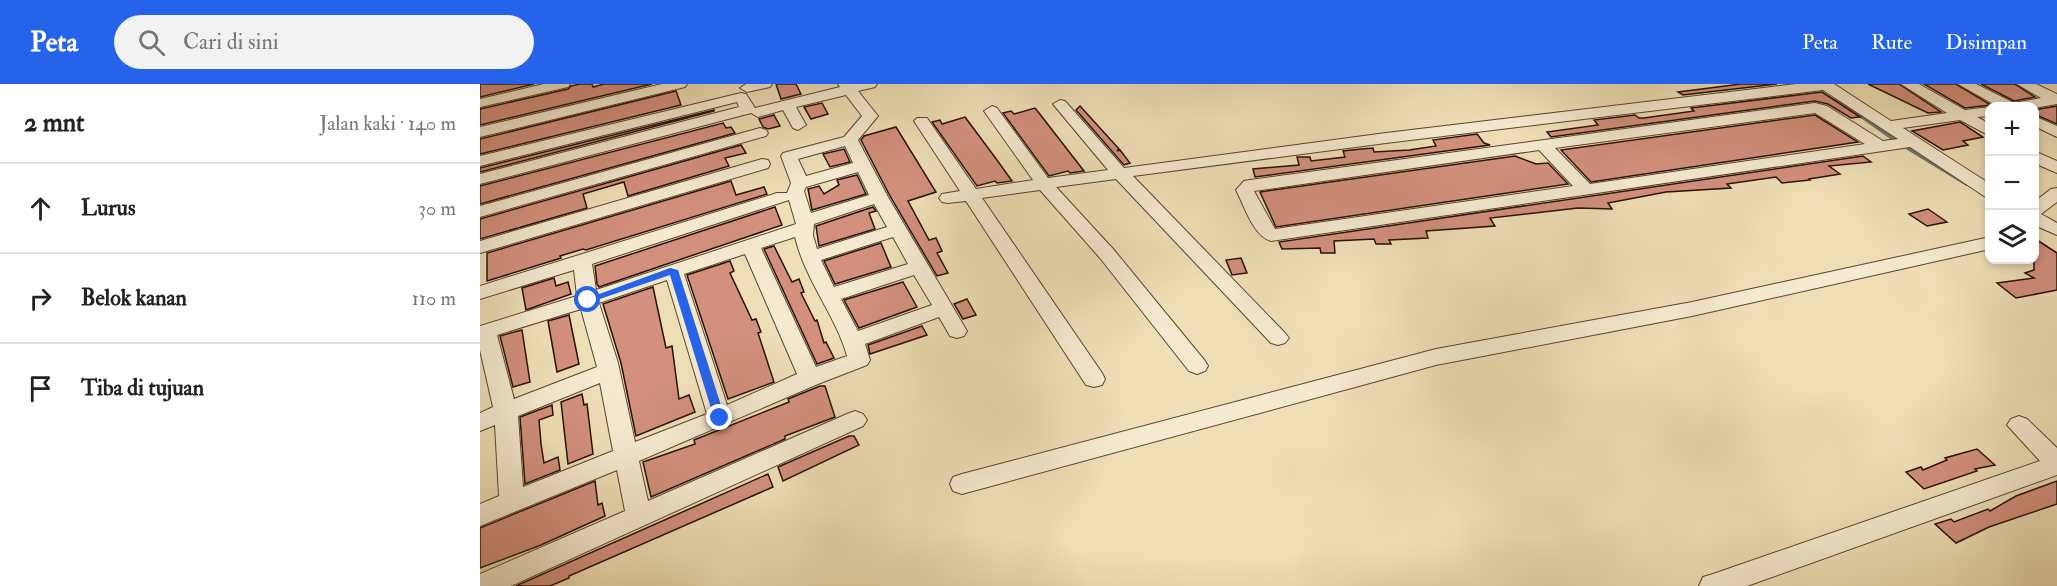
<!DOCTYPE html>
<html lang="id">
<head>
<meta charset="utf-8">
<style>
  :root { --surface:#fff; --page:#f2f2f2; --text:#222; --muted:#767676; --line:#e0e0e0; --accent:#2563eb }
  body { margin:0; font-family:"IM FELL Double Pica",serif; background:var(--page); color:var(--text) }
  .controls { position:absolute; right:18px; top:18px; display:grid; overflow:hidden; border-radius:12px; box-shadow:0 3px 9px #0003 }
  .controls button { width:54px; height:54px; display:grid; place-items:center; padding:0; border:0; border-bottom:2px solid var(--line); background:var(--surface); color:var(--text); font:30px sans-serif }
  .stop { position:absolute; width:18px; height:18px; margin:-14px; border:4px solid #2563eb; border-radius:50%; background:#fff }
  .stop.end { background:#2563eb; border-color:#fff; box-shadow:0 2px 6px #0008 }
  .list { margin:0; padding:0; list-style:none }
  h2 { display:flex; justify-content:space-between; align-items:center; height:78px; margin:0; padding:0 24px; font-size:26px }
  h2 small { font-size:20px; font-weight:400; color:var(--muted) }
  .list li { display:grid; grid-template-columns:39px 1fr auto; gap:18px; align-items:center; box-sizing:border-box; height:90px; padding:0 24px; border-top:2px solid var(--line) }
  .list b { display:block; font-size:22px; white-space:nowrap }
  .list em { font-size:20px; font-style:normal; color:var(--muted) }
  .icon { flex:none; width:33px; height:33px; fill:none; stroke:currentColor; stroke-width:2; stroke-linecap:round; stroke-linejoin:round }
  .map { position:relative; flex:none; width:1577px; height:502px; overflow:hidden }
  header { display:flex; align-items:center; gap:36px; box-sizing:border-box; height:84px; padding:0 30px; background:var(--accent); color:#fff }
  header strong { font-size:28px }
  nav { display:flex; gap:33px; margin-inline-start:auto; font-size:21px }
  .search { width:420px; height:54px; background:var(--page); display:flex; align-items:center; gap:15px; box-sizing:border-box; padding:0 21px; border-radius:33px; color:var(--muted); font-size:22px }
  main { display:flex }
  aside { flex:1; background:var(--surface) }
  .map>svg:first-child { display:block }
  .lines { fill:none; stroke-linecap:round; stroke-linejoin:round }
  .stream { stroke:#6d776e; stroke-width:4 }
  .building { fill:#d3907e; stroke:#271101; stroke-width:1.5 }
  .minor-casing { stroke:#59442e; stroke-width:2 }
  .minor { fill:#f5ead0; fill-rule:evenodd }
  .route { fill:#2563eb }
</style>
</head>
<body>
<header>
<strong>Peta</strong>
<div class="search"><svg class="icon" aria-label="search" viewBox="0 0 24 24"><circle cx="10" cy="10" r="6"/><path d="M15 15l6 6"/></svg>Cari di sini</div>
<nav><a>Peta</a><a>Rute</a><a>Disimpan</a></nav>
</header>
<main>
<aside>
<h2>2 mnt<small>Jalan kaki · 140 m</small></h2>
<ul class="list">
<li><svg class="icon" aria-label="ahead" viewBox="0 0 24 24"><path d="M12 20V5M6 11l6-6 6 6"/></svg><div><b>Lurus</b></div><em>30 m</em></li>
<li><svg class="icon" aria-label="right" viewBox="0 0 24 24"><path d="M7 20v-9h11M14 6l5 5-5 5"/></svg><div><b>Belok kanan</b></div><em>110 m</em></li>
<li><svg class="icon" aria-label="arrive" viewBox="0 0 24 24"><path d="M6 21V4h12l-3 4 3 4H6"/></svg><div><b>Tiba di tujuan</b></div></li>
</ul>
</aside>
<div class="map">
<svg width="1577" height="502" viewBox="0 0 1577 502">
  <rect width="100%" height="100%" fill="#efdfb7"/>
  <filter id="stains"><feTurbulence type="fractalNoise" baseFrequency=".00333" numOctaves="4"/><feColorMatrix values="0 0 0 0 .2 0 0 0 0 .09 0 0 0 0 .02 0 0 0 .5 -.17"/></filter>
  <radialGradient id="worn" r=".72"><stop offset=".6" stop-color="#630" stop-opacity="0"/><stop offset="1" stop-color="#630" stop-opacity=".3"/></radialGradient>
  <g class="lines">
    <g class="stream">
      <path d="M1356 14 1414 55"/>
      <path d="M1428 64 1487 100"/>
    </g>
  </g>
  <g class="building">
    <path d="M0 0H54L0 13Z"/>
    <path d="M100 0H112L113 3 124 0H172L0 41V25L88 5 91 2Z"/>
    <path d="M296 0H316L321 10 301 15Z"/>
    <path d="M1261 0H1297L1203 11 1198 8Z"/>
    <path d="M1388 0H1419L1461 28 1448 29Z"/>
    <path d="M1444 0H1476L1511 21 1485 24Z"/>
    <path d="M1501 0H1535L1555 13 1534 17Z"/>
    <path d="M196 7 201 21 0 70V55Z"/>
    <path d="M1342 8 1380 33 1371 34 1348 20 1335 17 1071 53 1067 48 1118 41 1114 36 1155 31 1159 34H1164L1214 27 1211 24Z"/>
    <path d="M342 19 348 30 331 35 324 23Z"/>
    <path d="M600 22 639 65 637 67 640 66 650 79 644 81 596 26Z"/>
    <path d="M1577 22V40L1554 30V26Z"/>
    <path d="M555 24 559 29 604 87 590 89 588 87 569 92 523 29 531 27 534 30Z"/>
    <path d="M234 26V27L0 88V84Z"/>
    <path d="M294 31 300 42 288 45 283 43 279 35Z"/>
    <path d="M1335 31 1378 58 1111 98 1081 66Z"/>
    <path d="M485 33 517 76 532 97 517 99 515 97 497 102 452 38 460 36 462 40Z"/>
    <path d="M1480 38 1503 53 1483 57 1488 61 1463 66 1432 47Z"/>
    <path d="M243 39 246 44 251 43 255 49 0 120V102Z"/>
    <path d="M416 43 456 108 428 117 449 156 456 154 462 167 457 169 468 189 457 192 410 112 381 56 384 52Z"/>
    <path d="M997 50 1004 59 1010 61 775 93 773 85 819 81 817 73H830L831 77 865 73 863 67 881 65 893 64 894 68 929 66 956 62 953 56Z"/>
    <path d="M261 61 266 69 245 74 249 82 148 112 144 98 103 110 107 124 0 155V135Z"/>
    <path d="M364 65 370 78 350 83 343 70Z"/>
    <path d="M1035 72 1056 80 1068 79 1088 100 796 143 780 108Z"/>
    <path d="M1383 72 1391 78 1349 82 1360 90 1329 95 1330 96 1302 99 1296 93 1247 100 1251 104 1186 108 1128 119 1132 125 1098 124 1010 134 1015 142 946 147 948 154 909 156 911 160H896L894 155 854 157 855 169H841L840 164 802 165 799 158Z"/>
    <path d="M377 91 386 110 332 126 328 105 339 102 344 110 359 101 357 96Z"/>
    <path d="M251 97 256 111 284 103 287 110 106 166 103 165 80 172 81 174 7 197V169Z"/>
    <path d="M295 123 302 141 119 203 117 200 115 182Z"/>
    <path d="M393 123 396 127 389 129 395 145 339 162 336 142Z"/>
    <path d="M1448 125 1467 138 1447 142 1429 130Z"/>
    <path d="M1554 154 1577 169V206L1536 214 1517 199 1554 194 1545 189 1554 186Z"/>
    <path d="M401 159 411 183 355 200 344 177Z"/>
    <path d="M294 162 312 198 319 195 324 208 321 209 335 237 337 236 344 259 346 258 354 274 337 280 284 165Z"/>
    <path d="M761 174 767 189 752 191 746 176Z"/>
    <path d="M250 177 254 187 250 189 272 236 276 235 281 248 278 249 294 298 248 315 207 191Z"/>
    <path d="M74 194 76 202 88 198 91 210 46 226 42 204Z"/>
    <path d="M423 198 437 223 379 244 364 216Z"/>
    <path d="M173 203 186 264 192 262 199 315 209 311 215 328 156 352 141 279 123 220Z"/>
    <path d="M487 215 496 231 483 235 474 220Z"/>
    <path d="M89 231 99 280 77 288 68 237Z"/>
    <path d="M442 242 447 251 390 270 388 261Z"/>
    <path d="M42 246 50 298 33 303 20 252Z"/>
    <path d="M340 302H345L355 333 305 352V355L171 413 163 378 215 360 214 356 309 318 308 315Z"/>
    <path d="M102 310 104 321 107 320 113 370 88 380 81 318Z"/>
    <path d="M72 321 73 331 59 336 61 360 64 379 78 373 80 386 45 400 40 333Z"/>
    <path d="M369 352H374L379 361 303 397 298 383Z"/>
    <path d="M1497 365 1515 381 1495 385 1497 387 1444 405 1426 388 1441 383 1443 386 1467 376 1465 374Z"/>
    <path d="M288 390 293 403 89 492V494L70 502H36Z"/>
    <path d="M115 397 118 421 122 419 125 432 61 461 0 484V444Z"/>
    <path d="M1577 397V420L1509 443 1476 459 1455 440 1471 435 1474 438 1508 425 1510 427 1536 412Z"/>
  </g>
  <g class="lines">
    <defs>
      <g id="minor">
        <path d="M64 0H90L88 3 0 23V15Z"/>
        <path d="M182 0H207L205 3 0 53V43Z"/>
        <path d="M266 0H292L290 3 267 8 260 4Z"/>
        <path d="M358 0H397L395 3 378 7 398 32 378 56 408 113 487 247 484 252 477 254 470 252 459 233 385 260 390 276 387 281 338 300 159 377 168 417 367 330 375 327 383 330 387 336 383 342 31 502H0V490L145 427 137 386 0 442V420L19 412 15 341 0 347V329L13 323 0 266V242L97 212 94 186 0 215V202L297 109H307L311 99 301 72 303 69 364 53 382 32 366 11 316 23 326 41 318 46 313 44 303 26 278 33 271 29 0 100V90L259 23 257 18 0 82V72L261 9 266 10 275 24 360 3ZM365 62 373 79 326 92 318 75ZM378 88 389 111 331 129 324 107 326 103ZM309 116 316 140 116 206 112 180ZM394 120 407 143 337 165 333 151 334 140ZM315 153C325 196 356 232 367 272L336 283 281 164ZM413 153 428 180 354 203 341 176ZM265 170 317 290 247 321 204 190ZM434 191 452 221 378 247 361 215ZM187 196 227 330 155 358 138 279 119 219ZM101 225 117 283 34 315 17 251ZM120 299 133 367 43 403 38 332Z"/>
        <path d="M1316 0H1354L1411 37 1467 29 1421 0H1439L1485 26 1510 23V32L1497 33 1510 40V52L1480 36 1423 44 1510 100V113L1504 112 1430 63 791 157C773 152 764 121 756 106L764 97 770 96 1335 19 1347 22 1403 57 1418 55 1343 6 906 59 653 92 805 249 809 254 805 259 798 261 791 259 636 95 576 103 634 166 725 277 728 282 725 287 717 290 709 287 620 174 560 106 502 114 622 289 625 295 622 301 614 303 606 301 486 117 468 119 462 118 459 114 462 110 480 107 434 37 437 34H447L496 105 553 96 504 27 512 22 517 24 568 94 628 86 573 20 580 16 585 17 644 84 906 49ZM1335 29 1385 60 1110 100 1075 64ZM1059 66 1093 102 795 145 774 107Z"/>
        <path d="M1478 0H1496L1534 19 1561 14 1537 0H1556L1577 10V20L1554 24 1517 22Z"/>
        <path d="M1554 32 1577 42V53L1554 42Z"/>
        <path d="M280 44 286 46 288 49 286 52 0 133V122Z"/>
        <path d="M1554 67 1577 77V89L1554 79Z"/>
        <path d="M282 75 288 76 290 80 288 84 0 169V157Z"/>
        <path d="M1577 104V118L1561 130 1577 139V151L1554 141V118L1571 105Z"/>
        <path d="M1510 153V165L1212 232 956 281 482 410 473 407 470 400 473 393 482 390 956 265 1212 218Z"/>
        <path d="M1539 332 1547 335 1577 364V391L1267 502H1219L1223 493 1233 490 1560 377 1527 341 1531 335Z"/>
      </g>
    </defs>
    <use href="#minor" class="minor-casing"/>
    <use href="#minor" class="minor"/>
  </g>
  <path class="route" d="M190 184 198 186 245 334 243 337 240 338 234 334 190 191 111 218 103 216Z"/>
  <rect width="100%" height="100%" filter="url(#stains)"/>
  <rect width="100%" height="100%" fill="url(#worn)"/>
</svg>
<div class="controls">
<button>+</button>
<button>−</button>
<button><svg class="icon" aria-label="layers" viewBox="0 0 24 24"><path d="M12 4l9 5-9 5-9-5zM3 14l9 5 9-5"/></svg></button>
</div>
<div class="stop" style="left:108px;top:216px"></div>
<div class="stop end" style="left:240px;top:334px"></div>
</div>
</main>
</body>
</html>
